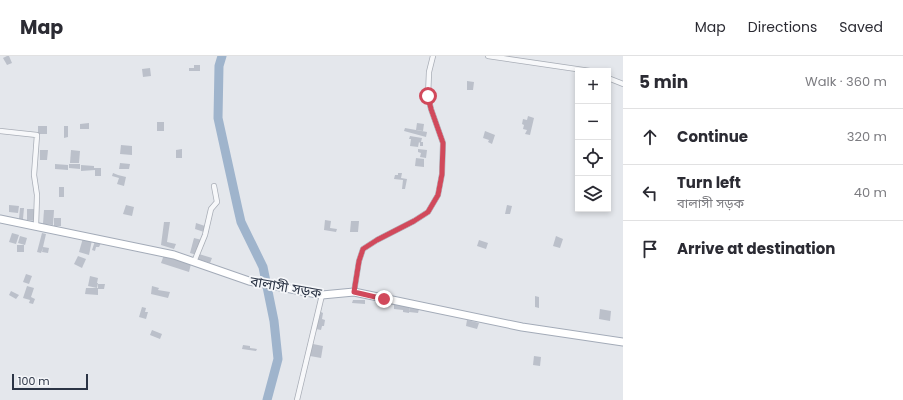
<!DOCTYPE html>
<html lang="en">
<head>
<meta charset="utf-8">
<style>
  :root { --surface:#fff; --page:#f7f7f7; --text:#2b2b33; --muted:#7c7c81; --line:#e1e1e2 }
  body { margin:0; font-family:Poppins,"Noto Sans Bengali",sans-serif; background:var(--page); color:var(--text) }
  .controls { position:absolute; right:12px; top:12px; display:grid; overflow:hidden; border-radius:0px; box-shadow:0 2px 6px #0003 }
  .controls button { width:36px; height:36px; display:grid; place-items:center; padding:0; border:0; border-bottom:1px solid var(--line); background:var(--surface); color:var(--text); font:20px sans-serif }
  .scale { position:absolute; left:12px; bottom:10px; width:76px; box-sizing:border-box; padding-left:4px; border:2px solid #2b3445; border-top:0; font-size:11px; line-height:14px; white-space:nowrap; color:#2b3445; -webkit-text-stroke:3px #f4f6f9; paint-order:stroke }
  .stop { position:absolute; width:12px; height:12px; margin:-9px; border:3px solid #d1495b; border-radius:50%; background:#fff }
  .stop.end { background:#d1495b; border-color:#fff; box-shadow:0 1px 4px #0008 }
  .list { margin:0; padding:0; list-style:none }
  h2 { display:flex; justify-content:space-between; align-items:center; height:52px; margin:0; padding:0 16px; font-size:17px }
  h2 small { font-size:13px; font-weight:400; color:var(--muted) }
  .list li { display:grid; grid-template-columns:26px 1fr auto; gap:12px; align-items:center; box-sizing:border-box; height:56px; padding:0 16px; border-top:1px solid var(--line) }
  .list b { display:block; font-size:15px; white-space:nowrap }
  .list p { margin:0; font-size:13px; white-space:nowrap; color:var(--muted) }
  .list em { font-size:13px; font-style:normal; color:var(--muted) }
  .icon { flex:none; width:22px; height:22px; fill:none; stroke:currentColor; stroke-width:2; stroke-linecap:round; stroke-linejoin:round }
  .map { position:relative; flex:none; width:623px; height:344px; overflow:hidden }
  header { display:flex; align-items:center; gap:24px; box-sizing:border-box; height:56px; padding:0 20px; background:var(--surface); border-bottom:1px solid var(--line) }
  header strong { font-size:19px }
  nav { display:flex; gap:22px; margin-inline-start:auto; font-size:14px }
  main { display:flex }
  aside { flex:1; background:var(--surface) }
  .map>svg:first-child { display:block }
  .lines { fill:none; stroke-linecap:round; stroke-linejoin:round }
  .river { stroke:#9fb4cc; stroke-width:9 }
  .building { fill:#bbc0ca }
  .minor-casing { stroke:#a9aeb7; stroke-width:6 }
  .primary-casing { stroke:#a3abb8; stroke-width:9 }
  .minor { stroke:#f7f8fa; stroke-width:4.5 }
  .primary { stroke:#fff; stroke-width:7 }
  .route { stroke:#d1495b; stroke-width:5 }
  .labels { text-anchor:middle; stroke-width:3.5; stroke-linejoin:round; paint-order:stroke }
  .street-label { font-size:14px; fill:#2b3445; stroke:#f4f6f9 }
</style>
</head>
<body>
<header>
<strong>Map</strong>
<nav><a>Map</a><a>Directions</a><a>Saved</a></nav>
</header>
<main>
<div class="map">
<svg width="623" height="344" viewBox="0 0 623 344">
  <rect width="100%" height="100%" fill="#e4e7ec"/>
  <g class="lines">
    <path class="river" d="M222 0 219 10 218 62 238 153 241 166 263 211 274 265 278 303 267 344"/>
  </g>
  <g class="building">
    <path d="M7 0H9L12 7 7 9 3 2Z"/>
    <path d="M194 9H200V15H189V12H194Z"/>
    <path d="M150 12 151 20 143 21 142 13Z"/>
    <path d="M467 25 474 26 473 34H467Z"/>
    <path d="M528 60 534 62 530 79 525 78 527 74 523 73 524 69 522 68 523 63 527 64Z"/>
    <rect x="157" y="66" width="7" height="9"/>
    <path d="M89 67V73H80V68Z"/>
    <path d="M417 67 424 68 423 75 416 74Z"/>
    <rect x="38" y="70" width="9" height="8"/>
    <path d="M64 70H68V81L64 82Z"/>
    <path d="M405 72 427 76 426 81 404 75Z"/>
    <path d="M485 75 495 79 492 88 488 86 489 84 483 82Z"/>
    <path d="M410 80 422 82 421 86H423V90H420V87L419 86 418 91 410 90 411 83H409Z"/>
    <path d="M121 89 132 90V99L120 98Z"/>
    <path d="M182 93V102H176V94Z"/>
    <path d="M418 93 427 94 426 102 420 101 421 97 418 96Z"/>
    <path d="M40 94H48L47 104H40Z"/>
    <path d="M71 94 80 95 79 107H70Z"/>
    <path d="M416 102 424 103V111L415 110Z"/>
    <path d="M120 107 130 108 129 113H119Z"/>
    <path d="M55 108 68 109V114L55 113Z"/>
    <path d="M69 108H80V113L69 112Z"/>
    <path d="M81 109 94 110V112H101V120H95V114L81 115Z"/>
    <path d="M113 117 118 119 126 121 124 130 117 128 119 122 112 120Z"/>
    <path d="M398 117H402L401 122 407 123 405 133H402L403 124 394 123 395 119H398Z"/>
    <rect x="59" y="131" width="5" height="10"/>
    <path d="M9 149 19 150 18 157 9 156Z"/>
    <path d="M126 149 134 151 132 160 123 158Z"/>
    <path d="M507 149 512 150 510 158H505Z"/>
    <path d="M20 152H24L23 163H19Z"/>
    <path d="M27 153H35V165L27 164Z"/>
    <path d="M44 154H54L53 169 43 168Z"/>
    <rect x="54" y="162" width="7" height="8"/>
    <path d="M325 164 331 165 330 172 337 173 336 176 324 174Z"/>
    <path d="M351 165H359L358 176H350Z"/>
    <path d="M164 166H170L167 186 176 188 174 193 161 189Z"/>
    <path d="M196 167 205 170 204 176 195 173Z"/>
    <path d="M12 177 19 179 16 188 9 186Z"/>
    <path d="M42 177 46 178 43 191 49 192 48 197 42 196 43 192 41 197 37 196Z"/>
    <path d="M20 180 27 182 25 189 18 187Z"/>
    <path d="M556 180 563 183 560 192 553 190Z"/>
    <path d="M83 182 92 184 89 199 79 196Z"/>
    <path d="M194 182 202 184 197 199 190 197Z"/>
    <path d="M479 184 488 187 486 193 477 190Z"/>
    <path d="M95 185 101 187 99 191H96L95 195 92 194Z"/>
    <rect x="17" y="189" width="7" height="7"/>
    <path d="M199 198 212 202 210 207 198 203Z"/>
    <path d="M164 199 191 208 189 216 161 207Z"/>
    <path d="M78 200 86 203 82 212 74 208Z"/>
    <path d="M26 218 32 220 29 228 23 226Z"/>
    <path d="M90 220 98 222 97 227H98L97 232H98V228H105L104 233H98V239L85 238 86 232H97L88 230Z"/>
    <path d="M27 230 34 232 31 241 35 243 33 248 29 247 30 244 23 242Z"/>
    <path d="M152 230 159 232 158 234 170 236 168 242 151 238Z"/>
    <path d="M11 235 19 239 16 243 9 239Z"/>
    <path d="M535 240 539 241V252L535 251Z"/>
    <path d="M353 244H365V248L352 247Z"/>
    <path d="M394 248 410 250 409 257 403 256V254L394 253Z"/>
    <path d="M142 251 146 252 145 256H148L146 263 139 261Z"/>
    <path d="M410 251 419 253 418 257 409 256Z"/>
    <path d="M600 253 611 255 610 265 599 263Z"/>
    <path d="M321 256 323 257 322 263 325 264 324 270H322L321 274 316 273Z"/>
    <path d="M467 264 479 267 477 273 466 270Z"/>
    <path d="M152 274 162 278 160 283 150 279Z"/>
    <path d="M313 288 323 290 321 302 310 300Z"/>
    <path d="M243 289 250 290V292L257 293 256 295 242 293Z"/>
    <path d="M534 300 541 301 540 310 533 309Z"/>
  </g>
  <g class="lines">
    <defs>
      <g id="minor">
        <path d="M488 0 590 15"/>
        <path d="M608 22 623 28"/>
        <path d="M0 75 37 79 34 119 37 139 36 170"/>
        <path d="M194 206 205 179 211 153 217 146 214 130"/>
        <path d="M354 236 359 205 363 193 377 184 414 165 428 156 438 139 442 118 443 87 431 53 428 40 429 16 433 0"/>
        <path d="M297 344 322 239"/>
      </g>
      <path id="primary" d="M0 163 174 199 249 225 322 239 354 236 522 271 623 286"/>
    </defs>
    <use href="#minor" class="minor-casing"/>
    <use href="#primary" class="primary-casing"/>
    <use href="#minor" class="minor"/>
    <use href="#primary" class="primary"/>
  </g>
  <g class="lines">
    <path class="route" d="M384 243 354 236 359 205 363 193 377 184 414 165 428 156 438 139 442 118 443 87 431 53 428 40"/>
  </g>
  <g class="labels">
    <g class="street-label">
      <text transform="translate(286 231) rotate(10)" y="5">বালাসী সড়ক</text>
    </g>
  </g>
</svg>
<div class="controls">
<button>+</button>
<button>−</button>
<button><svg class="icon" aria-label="locate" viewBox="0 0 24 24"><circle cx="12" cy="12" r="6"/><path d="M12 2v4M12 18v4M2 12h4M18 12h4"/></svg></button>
<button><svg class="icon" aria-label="layers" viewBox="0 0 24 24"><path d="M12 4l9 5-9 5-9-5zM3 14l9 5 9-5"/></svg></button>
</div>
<div class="scale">100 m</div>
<div class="stop" style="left:428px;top:40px"></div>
<div class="stop end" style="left:384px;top:243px"></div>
</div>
<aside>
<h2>5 min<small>Walk · 360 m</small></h2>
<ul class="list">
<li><svg class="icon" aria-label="ahead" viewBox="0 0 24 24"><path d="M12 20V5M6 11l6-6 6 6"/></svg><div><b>Continue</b></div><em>320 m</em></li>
<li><svg class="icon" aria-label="left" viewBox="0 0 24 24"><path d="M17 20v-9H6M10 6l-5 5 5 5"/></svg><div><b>Turn left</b><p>বালাসী সড়ক</p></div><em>40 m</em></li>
<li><svg class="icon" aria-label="arrive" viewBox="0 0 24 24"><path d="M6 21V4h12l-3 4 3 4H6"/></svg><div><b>Arrive at destination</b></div></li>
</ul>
</aside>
</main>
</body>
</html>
